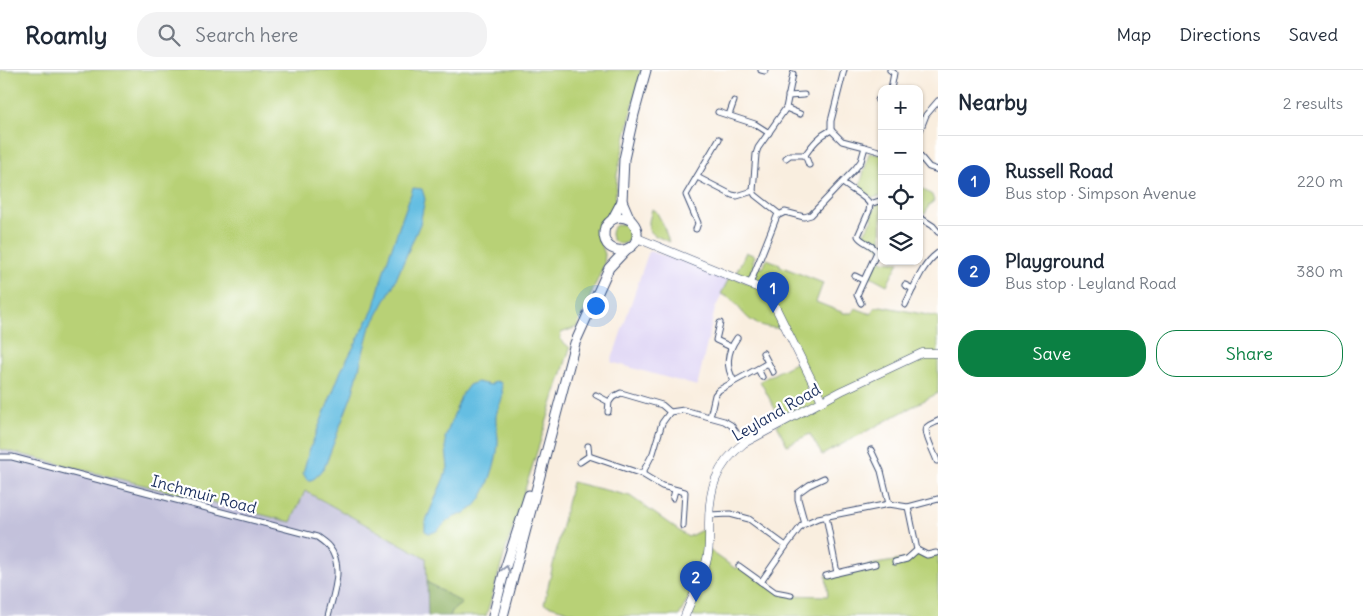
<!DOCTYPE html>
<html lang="en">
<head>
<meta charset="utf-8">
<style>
  :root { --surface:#fff; --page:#f2f2f3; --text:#1f2937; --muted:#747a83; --line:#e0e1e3; --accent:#0b8043 }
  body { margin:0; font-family:Delius,sans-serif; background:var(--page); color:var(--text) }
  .controls { position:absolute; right:15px; top:15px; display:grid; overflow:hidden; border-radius:10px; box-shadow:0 1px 4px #0004 }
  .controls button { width:45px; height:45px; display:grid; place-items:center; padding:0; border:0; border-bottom:1px solid var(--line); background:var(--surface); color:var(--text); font:25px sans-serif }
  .you { position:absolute; left:595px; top:235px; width:18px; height:18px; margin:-12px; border:4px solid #fff; border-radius:50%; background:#1a73e8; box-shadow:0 0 0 8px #1a73e833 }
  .badge { display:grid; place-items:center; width:32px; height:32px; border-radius:50%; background:var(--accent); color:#fff; font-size:16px; font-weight:700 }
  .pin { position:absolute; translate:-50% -41px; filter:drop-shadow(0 1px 2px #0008) }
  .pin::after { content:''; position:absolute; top:26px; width:18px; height:15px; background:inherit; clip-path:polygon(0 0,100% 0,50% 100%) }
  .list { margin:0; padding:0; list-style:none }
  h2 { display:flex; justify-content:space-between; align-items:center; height:65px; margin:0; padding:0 20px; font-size:21px }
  h2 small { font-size:16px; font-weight:400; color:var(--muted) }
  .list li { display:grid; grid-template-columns:32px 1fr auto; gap:15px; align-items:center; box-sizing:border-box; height:90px; padding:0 20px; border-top:1px solid var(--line) }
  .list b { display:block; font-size:19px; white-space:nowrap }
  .list p { margin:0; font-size:16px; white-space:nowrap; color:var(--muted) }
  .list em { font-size:16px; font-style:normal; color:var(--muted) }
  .actions { display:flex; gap:10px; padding:15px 20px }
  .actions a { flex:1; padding:11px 0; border:1px solid var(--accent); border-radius:20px; text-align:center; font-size:18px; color:var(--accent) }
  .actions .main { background:var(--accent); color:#fff }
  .icon { flex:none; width:28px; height:28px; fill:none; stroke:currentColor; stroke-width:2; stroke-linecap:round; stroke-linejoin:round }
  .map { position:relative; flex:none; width:938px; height:546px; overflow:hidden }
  header { display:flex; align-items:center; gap:30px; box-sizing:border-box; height:70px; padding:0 25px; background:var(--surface); border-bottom:1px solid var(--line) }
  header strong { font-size:24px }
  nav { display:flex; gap:28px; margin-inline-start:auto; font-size:18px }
  .search { width:350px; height:45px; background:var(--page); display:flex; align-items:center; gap:12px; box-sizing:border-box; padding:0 18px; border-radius:20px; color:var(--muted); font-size:19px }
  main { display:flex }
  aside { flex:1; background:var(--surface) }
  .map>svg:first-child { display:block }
  .built { fill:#dfd5f5 }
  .industrial { fill:#c3c1db }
  .green { fill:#b8d176; stroke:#6a806a }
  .forest { fill:#92b367; stroke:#567162 }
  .water { fill:#65bee2; stroke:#4076a0 }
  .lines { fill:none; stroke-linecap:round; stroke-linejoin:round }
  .street-casing { stroke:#3c4c71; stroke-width:7 }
  .secondary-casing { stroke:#3c4c71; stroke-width:9 }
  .primary-casing { stroke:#3c4c71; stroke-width:11 }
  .street { stroke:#fff; stroke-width:5 }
  .secondary { stroke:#fff; stroke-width:8 }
  .primary { stroke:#fff; stroke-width:9 }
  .oneway { stroke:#8d97ae }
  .labels { text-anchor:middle; stroke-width:4.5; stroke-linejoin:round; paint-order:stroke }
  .street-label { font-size:16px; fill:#1b2f5e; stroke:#fff }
</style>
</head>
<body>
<header>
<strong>Roamly</strong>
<div class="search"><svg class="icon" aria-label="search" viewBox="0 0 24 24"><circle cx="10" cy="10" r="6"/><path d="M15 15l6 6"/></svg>Search here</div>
<nav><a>Map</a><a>Directions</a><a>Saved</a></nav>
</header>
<main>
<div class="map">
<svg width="938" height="546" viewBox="0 0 938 546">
  <rect width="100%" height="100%" fill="#fff"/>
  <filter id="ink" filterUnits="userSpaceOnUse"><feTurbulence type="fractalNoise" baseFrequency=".02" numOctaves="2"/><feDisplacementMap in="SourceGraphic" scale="10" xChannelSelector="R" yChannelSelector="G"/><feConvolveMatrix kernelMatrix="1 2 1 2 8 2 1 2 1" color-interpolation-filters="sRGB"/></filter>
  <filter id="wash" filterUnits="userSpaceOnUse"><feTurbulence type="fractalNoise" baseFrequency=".0096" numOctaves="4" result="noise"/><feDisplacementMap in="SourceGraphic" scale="20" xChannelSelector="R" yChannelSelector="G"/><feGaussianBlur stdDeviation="1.12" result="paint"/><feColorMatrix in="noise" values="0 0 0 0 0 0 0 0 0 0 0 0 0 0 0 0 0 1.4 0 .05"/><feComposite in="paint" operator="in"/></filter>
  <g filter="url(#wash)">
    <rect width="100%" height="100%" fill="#f9eedf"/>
    <path class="built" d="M649 181 730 206 715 239 697 316 611 292Z"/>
    <path class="industrial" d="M0 379 291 452 305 421 426 488 428 546H0Z"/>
    <g class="green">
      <path d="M0 0H641L617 105 615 134 599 160 600 171 605 184 604 195 577 257 561 263 560 269 570 278 506 479 486 546H450L452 541 462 533 427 512 426 488 305 421 291 452 0 379Z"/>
      <path d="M869 83 882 85V126L872 128 859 119Z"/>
      <path d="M919 117 932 125 934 131 929 135 925 144 919 142Z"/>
      <path d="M881 133H882L881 181C876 171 867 172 863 164L873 149 871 147 875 136Z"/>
      <path d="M652 139 656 141 663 154 669 172 654 165 649 160V151Z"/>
      <circle cx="621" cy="164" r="10"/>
      <path d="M746 182 755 186 753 191 754 194 748 209 736 203Z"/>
      <path d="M881 183 882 191 899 192 887 215 870 206Z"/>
      <path d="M767 189 780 194V196L823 213 816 232 844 243H852L855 238 871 244 874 238 881 236 938 247V323L822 385 810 364 787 375 777 355 782 352 760 311 801 290 785 258C771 259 754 256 744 244 736 235 734 229 721 224L730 206 750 214 757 197 763 198Z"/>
      <path d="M572 412 630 426 688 467 704 459 705 475 703 487 696 505 689 527 679 546H584L544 534Z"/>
      <path d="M709 480 736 499 739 496 783 525 828 526 826 506 875 494 907 489 917 480 927 485 936 483 938 487V546H685Z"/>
    </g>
    <path class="forest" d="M427 512 462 533 452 541 450 546H428Z"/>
    <g class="water">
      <path d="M413 118 422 119 425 129 420 154 394 214 369 260 353 322 325 396 315 408 311 410H307L303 403 309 381 341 301 373 240 385 197Z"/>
      <path d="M496 311 501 313C505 332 499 331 496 346 495 354 498 362 498 369 499 386 486 430 471 439 465 444 457 445 450 449 442 454 439 463 429 463L425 461V453L448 398 445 368 461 326 469 315 477 312 490 315Z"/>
    </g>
  </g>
  <g filter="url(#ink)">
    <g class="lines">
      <defs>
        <g id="street">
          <path d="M761 0 765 1"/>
          <path d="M890 0 894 3 891 19"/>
          <path d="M788 26 804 25"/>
          <path d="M878 30 882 31"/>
          <path d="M786 38 800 44"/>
          <path d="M718 42 755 54 769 63"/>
          <path d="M729 45 734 31"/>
          <path d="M831 60V51L844 0"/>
          <path d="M831 60 842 71 865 77"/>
          <path d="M919 63 926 45 938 31"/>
          <path d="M919 85 929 97 938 100"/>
          <path d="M786 88 790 85H805"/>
          <path d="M809 95 805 85C813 74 819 66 831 60"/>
          <path d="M697 107 732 125 737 126 753 121"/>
          <path d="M843 113C851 120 864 125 870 134L869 141 858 166C862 173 873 174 877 182L857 225 861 233"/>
          <path d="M870 134 882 130"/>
          <path d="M779 144 755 125 753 121 756 84 758 78 786 38 793 4"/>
          <path d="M919 147 933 156 938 162"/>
          <path d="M696 159 698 153 686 125 719 69"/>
          <path d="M855 206 863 210"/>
          <path d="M750 214 777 146 785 142 804 147 811 145 855 99 861 91 865 77 882 82"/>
          <path d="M905 215 913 219"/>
          <path d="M905 235C914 218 922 194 938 183"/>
          <path d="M720 253 716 270 731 277"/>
          <path d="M763 283 773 302"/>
          <path d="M758 299 762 307"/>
          <path d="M734 311C725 296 727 282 737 268"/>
          <path d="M596 325 609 332"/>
          <path d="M608 342 609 332 613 327 621 323 662 335 670 342 684 340 724 351 731 355 744 373"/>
          <path d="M710 347 715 325 719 320 768 293"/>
          <path d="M871 380 881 401 889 434"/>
          <path d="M589 386 642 404 662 416 685 422 683 456"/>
          <path d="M0 387H12L317 467C321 470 326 473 329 477 345 496 333 525 328 546"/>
          <path d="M937 391C935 384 923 363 927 357 930 354 935 353 938 351"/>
          <path d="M580 392 589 386 588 376"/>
          <path d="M642 404 653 383 662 353 670 342"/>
          <path d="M673 428 675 420"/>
          <path d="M908 437 917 480 927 485 936 483"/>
          <path d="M709 445 730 444 749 449 786 476 761 512"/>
          <path d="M826 446 837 503 875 494"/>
          <path d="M805 454 798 429V423L809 415 824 408"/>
          <path d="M786 476 802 455 818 448 889 434 908 437 938 429"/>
          <path d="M895 492 907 489 917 480"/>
          <path d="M739 496 775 522 791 525"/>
          <path d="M826 506 837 503"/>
        </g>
        <g id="secondary">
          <path d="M637 168 764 220 769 224 822 331"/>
          <path d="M685 546C692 527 703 509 707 489 710 477 709 466 709 454 709 419 715 396 744 373L841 321 922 283H938"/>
        </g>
        <g id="primary">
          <path d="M622 131C625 137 627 143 630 149 633 153 637 156 637 162 640 187 597 187 605 157 612 147 620 145 630 150"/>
          <path d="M613 148 622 131 624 89 634 44 646 0"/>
          <path d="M493 546 505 499 529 425"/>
          <path d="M503 546 575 273 609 198 626 180"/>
        </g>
      </defs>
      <use href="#street" class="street-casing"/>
      <use href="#secondary" class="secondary-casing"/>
      <use href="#primary" class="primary-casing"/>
      <use href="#street" class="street"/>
      <use href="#secondary" class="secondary"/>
      <use href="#primary" class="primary"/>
    </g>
    <defs><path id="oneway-chevron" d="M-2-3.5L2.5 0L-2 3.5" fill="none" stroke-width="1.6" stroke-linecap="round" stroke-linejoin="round" transform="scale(1.25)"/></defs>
    <use class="oneway" href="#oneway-chevron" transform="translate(506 499) rotate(-75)"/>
  </g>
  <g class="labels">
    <g class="street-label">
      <text transform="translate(776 342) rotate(-30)" y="6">Leyland Road</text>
      <text transform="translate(204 424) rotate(15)" y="6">Inchmuir Road</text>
    </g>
  </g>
</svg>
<div class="controls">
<button>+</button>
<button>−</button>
<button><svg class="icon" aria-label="locate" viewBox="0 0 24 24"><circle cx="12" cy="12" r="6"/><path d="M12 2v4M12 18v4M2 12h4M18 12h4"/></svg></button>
<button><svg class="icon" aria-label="layers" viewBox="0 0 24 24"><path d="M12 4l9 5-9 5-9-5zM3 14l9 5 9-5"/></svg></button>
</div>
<div class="you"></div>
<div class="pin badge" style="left:773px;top:243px;background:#1a4fb4">1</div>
<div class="pin badge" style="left:696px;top:532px;background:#1a4fb4">2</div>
</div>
<aside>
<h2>Nearby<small>2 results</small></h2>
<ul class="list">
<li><span class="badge" style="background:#1a4fb4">1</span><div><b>Russell Road</b><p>Bus stop · Simpson Avenue</p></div><em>220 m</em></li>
<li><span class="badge" style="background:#1a4fb4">2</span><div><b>Playground</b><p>Bus stop · Leyland Road</p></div><em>380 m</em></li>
</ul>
<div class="actions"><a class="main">Save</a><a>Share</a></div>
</aside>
</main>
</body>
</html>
